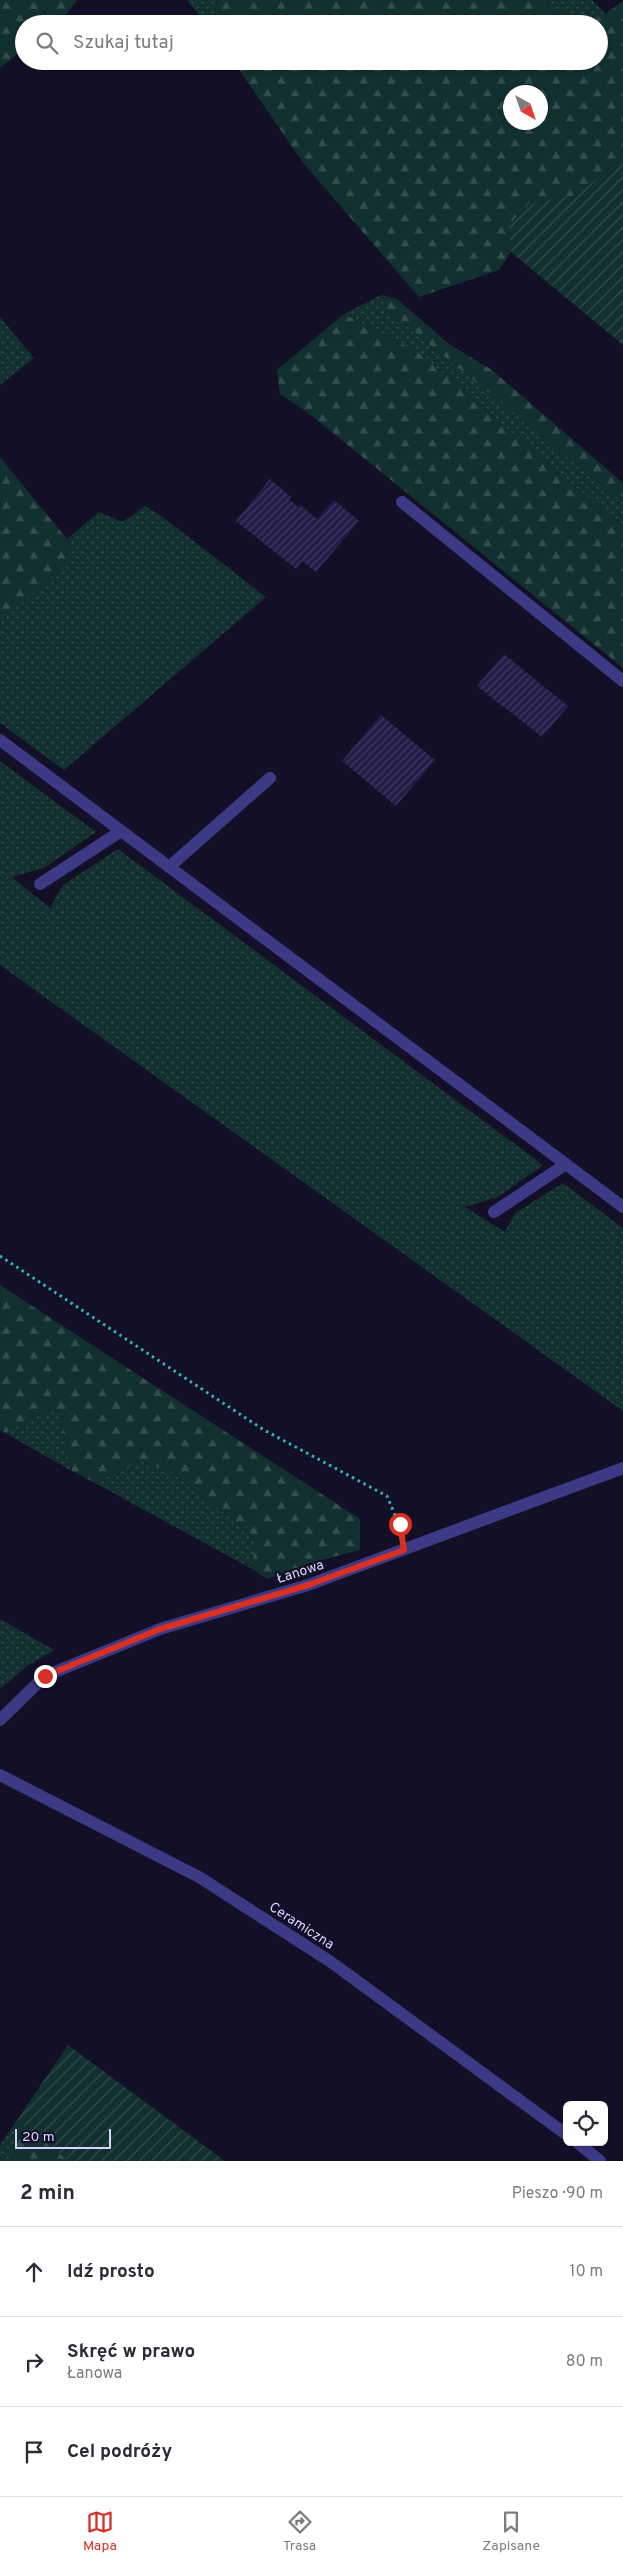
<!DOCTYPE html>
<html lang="pl">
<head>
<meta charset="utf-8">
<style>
  :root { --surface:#fff; --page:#f2f2f3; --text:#2b2b33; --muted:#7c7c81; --line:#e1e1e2; --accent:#d93025 }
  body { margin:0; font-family:Overpass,sans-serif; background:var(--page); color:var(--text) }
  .controls { position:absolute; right:15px; bottom:15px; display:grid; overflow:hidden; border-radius:8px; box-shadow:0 1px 4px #0004 }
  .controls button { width:45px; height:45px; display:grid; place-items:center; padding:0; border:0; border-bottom:1px solid var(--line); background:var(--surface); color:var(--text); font:25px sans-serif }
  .compass { position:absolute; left:503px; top:85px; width:45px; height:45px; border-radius:50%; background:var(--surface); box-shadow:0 1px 4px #0004; rotate:140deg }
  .scale { position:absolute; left:15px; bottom:12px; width:96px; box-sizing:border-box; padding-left:5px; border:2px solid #d9d4ff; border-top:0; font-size:14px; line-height:18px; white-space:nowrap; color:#d9d4ff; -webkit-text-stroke:4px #130f26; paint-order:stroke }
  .stop { position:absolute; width:15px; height:15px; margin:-11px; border:4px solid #d93025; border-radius:50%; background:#fff }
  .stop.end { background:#d93025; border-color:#fff; box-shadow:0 1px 5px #0008 }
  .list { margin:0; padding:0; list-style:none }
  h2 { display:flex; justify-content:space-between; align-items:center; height:65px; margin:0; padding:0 20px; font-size:21px }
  h2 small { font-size:16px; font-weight:400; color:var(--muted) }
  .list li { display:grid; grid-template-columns:32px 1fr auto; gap:15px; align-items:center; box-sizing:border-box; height:90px; padding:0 20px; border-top:1px solid var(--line) }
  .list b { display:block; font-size:19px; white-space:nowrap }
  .list p { margin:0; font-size:16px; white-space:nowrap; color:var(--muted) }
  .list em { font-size:16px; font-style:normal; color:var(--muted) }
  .icon { flex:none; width:28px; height:28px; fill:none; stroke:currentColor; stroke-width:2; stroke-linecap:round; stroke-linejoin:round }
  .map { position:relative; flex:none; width:623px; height:2161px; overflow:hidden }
  .search { position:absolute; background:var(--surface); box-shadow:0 1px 4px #0004; left:15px; right:15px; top:15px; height:55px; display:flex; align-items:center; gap:12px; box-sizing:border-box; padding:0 18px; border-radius:28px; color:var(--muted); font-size:19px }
  .sheet { height:335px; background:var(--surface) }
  nav { display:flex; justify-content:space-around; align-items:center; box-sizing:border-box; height:70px; border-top:1px solid var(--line); background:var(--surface); font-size:14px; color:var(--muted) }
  nav a { display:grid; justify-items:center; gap:2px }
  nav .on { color:var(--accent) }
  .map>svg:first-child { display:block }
  .grass { fill:url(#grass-dots) }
  .forest { fill:url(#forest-firs); fill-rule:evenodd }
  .garden { fill:url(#garden-furrows) }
  .building { fill:url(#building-hatch) }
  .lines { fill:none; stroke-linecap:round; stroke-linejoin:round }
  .path { stroke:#2fb8b0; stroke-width:3; stroke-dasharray:2.5 4; stroke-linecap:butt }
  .minor { stroke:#3d3a85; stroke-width:12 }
  .route { stroke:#d93025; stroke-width:6 }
  .labels { text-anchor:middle; stroke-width:4.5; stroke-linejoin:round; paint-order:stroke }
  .street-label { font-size:14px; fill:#d9d4ff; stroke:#130f26 }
</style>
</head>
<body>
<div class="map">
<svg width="623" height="2161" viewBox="0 0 623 2161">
  <defs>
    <pattern id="grass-dots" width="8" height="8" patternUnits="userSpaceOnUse" patternTransform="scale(1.25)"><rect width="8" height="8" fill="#12302f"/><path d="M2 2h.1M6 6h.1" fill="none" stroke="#344d4e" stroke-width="1.8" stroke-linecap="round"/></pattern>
    <pattern id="forest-firs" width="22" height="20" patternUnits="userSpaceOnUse" patternTransform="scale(1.25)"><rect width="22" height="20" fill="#12302f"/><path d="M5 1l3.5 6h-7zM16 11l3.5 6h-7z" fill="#344d4e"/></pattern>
    <pattern id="garden-furrows" width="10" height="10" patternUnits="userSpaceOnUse" patternTransform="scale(1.25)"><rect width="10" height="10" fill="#12302f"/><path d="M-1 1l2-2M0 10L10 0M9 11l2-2" fill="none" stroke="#344d4e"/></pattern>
    <pattern id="building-hatch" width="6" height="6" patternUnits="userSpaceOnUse" patternTransform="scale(1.25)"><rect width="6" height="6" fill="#241b47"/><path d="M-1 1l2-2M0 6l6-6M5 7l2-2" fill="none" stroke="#433b63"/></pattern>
  </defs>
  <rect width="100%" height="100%" fill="#130f26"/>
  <g class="grass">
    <path d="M187 0H217L213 24H206Z"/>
    <path d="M547 0H592L606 14 595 21 552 9Z"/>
    <path d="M381 295 386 309 623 502V528L418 352 344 314Z"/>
    <path d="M0 317 34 358 0 385Z"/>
    <path d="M145 506 164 518 266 597 64 770 0 723V622L72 553 67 539 99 512 123 522Z"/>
    <path d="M0 761 96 832 44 868 12 877 50 908 63 885 118 849 543 1165 498 1197 465 1207 505 1232 515 1213 563 1183 623 1228V1411L0 965Z"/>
    <path d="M57 1405 72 1471 5 1433Z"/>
    <path d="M140 1461 172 1472 255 1537 252 1569 95 1483Z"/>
    <path d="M0 1619 54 1650 27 1666 0 1689Z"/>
    <path d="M17 2120 11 2161H0V2145Z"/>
  </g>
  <g class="forest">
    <path d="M0 0H77C58 27 56 24 24 24V49L0 68Z"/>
    <path d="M217 0H547L552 9 595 21 623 1V157L577 195 529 204 509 225 511 252 499 270 419 297 304 164 233 61H599V24H213ZM510 92H540V122H510Z"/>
    <path d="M381 295 397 299 449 344 492 370 623 483V502L386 309Z"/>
    <path d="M344 314 418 352 623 528V668L307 412 280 394 277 370Z"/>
    <path d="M0 457 67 539 72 553 56 573 0 622Z"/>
    <path d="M0 1285 360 1519V1550L310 1563 267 1579 252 1569 255 1537 172 1472 140 1461 95 1483 72 1471 57 1405 5 1433 0 1430Z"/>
    <path d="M17 2120 69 2161H11Z"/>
  </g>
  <g class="garden">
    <path d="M623 157V345L511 252 509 225 529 204 577 195Z"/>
    <path d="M68 2045 225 2161H69L17 2120Z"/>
  </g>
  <g class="building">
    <path d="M270 479 291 497 289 499 298 507 300 505 317 519 334 500 359 521 316 572 302 561 296 569 236 521Z"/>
    <path d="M504 654 568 706 542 737 477 686Z"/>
    <path d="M381 715 435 760 396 806 342 761Z"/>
  </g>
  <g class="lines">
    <path class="path" d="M0 1256 264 1430 387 1496 400 1527"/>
    <g class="minor">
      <path d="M402 502 623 681"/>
      <path d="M0 740 623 1207"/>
      <path d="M169 867 270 778"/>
      <path d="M40 884 121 831"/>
      <path d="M494 1212 566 1164"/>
      <path d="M0 1720 45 1676 160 1629 308 1585 623 1468"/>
      <path d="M0 1775 199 1877 331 1962 567 2135"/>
      <path d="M577 2142 600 2161"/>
    </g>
  </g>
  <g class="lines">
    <path class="route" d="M45 1676 160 1629 308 1585 404 1550 400 1524"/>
  </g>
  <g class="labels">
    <g class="street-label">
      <text transform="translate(300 1571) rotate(-18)" y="5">Łanowa</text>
      <text transform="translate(302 1925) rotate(33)" y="5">Ceramiczna</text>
    </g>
  </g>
</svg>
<div class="controls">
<button><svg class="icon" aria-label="locate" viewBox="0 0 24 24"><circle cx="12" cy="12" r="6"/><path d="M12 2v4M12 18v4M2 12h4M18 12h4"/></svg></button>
</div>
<svg class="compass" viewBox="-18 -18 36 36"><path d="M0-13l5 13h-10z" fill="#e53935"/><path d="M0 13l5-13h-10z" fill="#7c7c81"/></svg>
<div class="scale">20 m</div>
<div class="stop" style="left:400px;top:1524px"></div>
<div class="stop end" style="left:45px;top:1676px"></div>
<div class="search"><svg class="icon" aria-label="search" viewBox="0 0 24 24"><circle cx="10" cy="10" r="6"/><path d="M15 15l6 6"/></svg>Szukaj tutaj</div>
</div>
<section class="sheet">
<h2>2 min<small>Pieszo · 90 m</small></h2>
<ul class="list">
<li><svg class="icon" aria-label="ahead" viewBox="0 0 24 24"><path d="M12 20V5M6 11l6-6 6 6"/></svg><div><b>Idź prosto</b></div><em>10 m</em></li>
<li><svg class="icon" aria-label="right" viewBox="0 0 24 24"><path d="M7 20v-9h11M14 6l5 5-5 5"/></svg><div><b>Skręć w prawo</b><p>Łanowa</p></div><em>80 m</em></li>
<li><svg class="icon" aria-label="arrive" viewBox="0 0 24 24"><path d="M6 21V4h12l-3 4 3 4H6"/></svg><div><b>Cel podróży</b></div></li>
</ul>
</section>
<nav>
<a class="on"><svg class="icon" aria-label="map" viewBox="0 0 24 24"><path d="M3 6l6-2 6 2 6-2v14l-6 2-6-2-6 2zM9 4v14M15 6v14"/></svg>Mapa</a>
<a><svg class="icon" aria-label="directions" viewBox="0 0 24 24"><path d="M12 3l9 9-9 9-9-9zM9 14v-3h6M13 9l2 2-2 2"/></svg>Trasa</a>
<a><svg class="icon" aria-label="saved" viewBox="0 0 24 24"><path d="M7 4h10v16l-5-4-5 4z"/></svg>Zapisane</a>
</nav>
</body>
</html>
